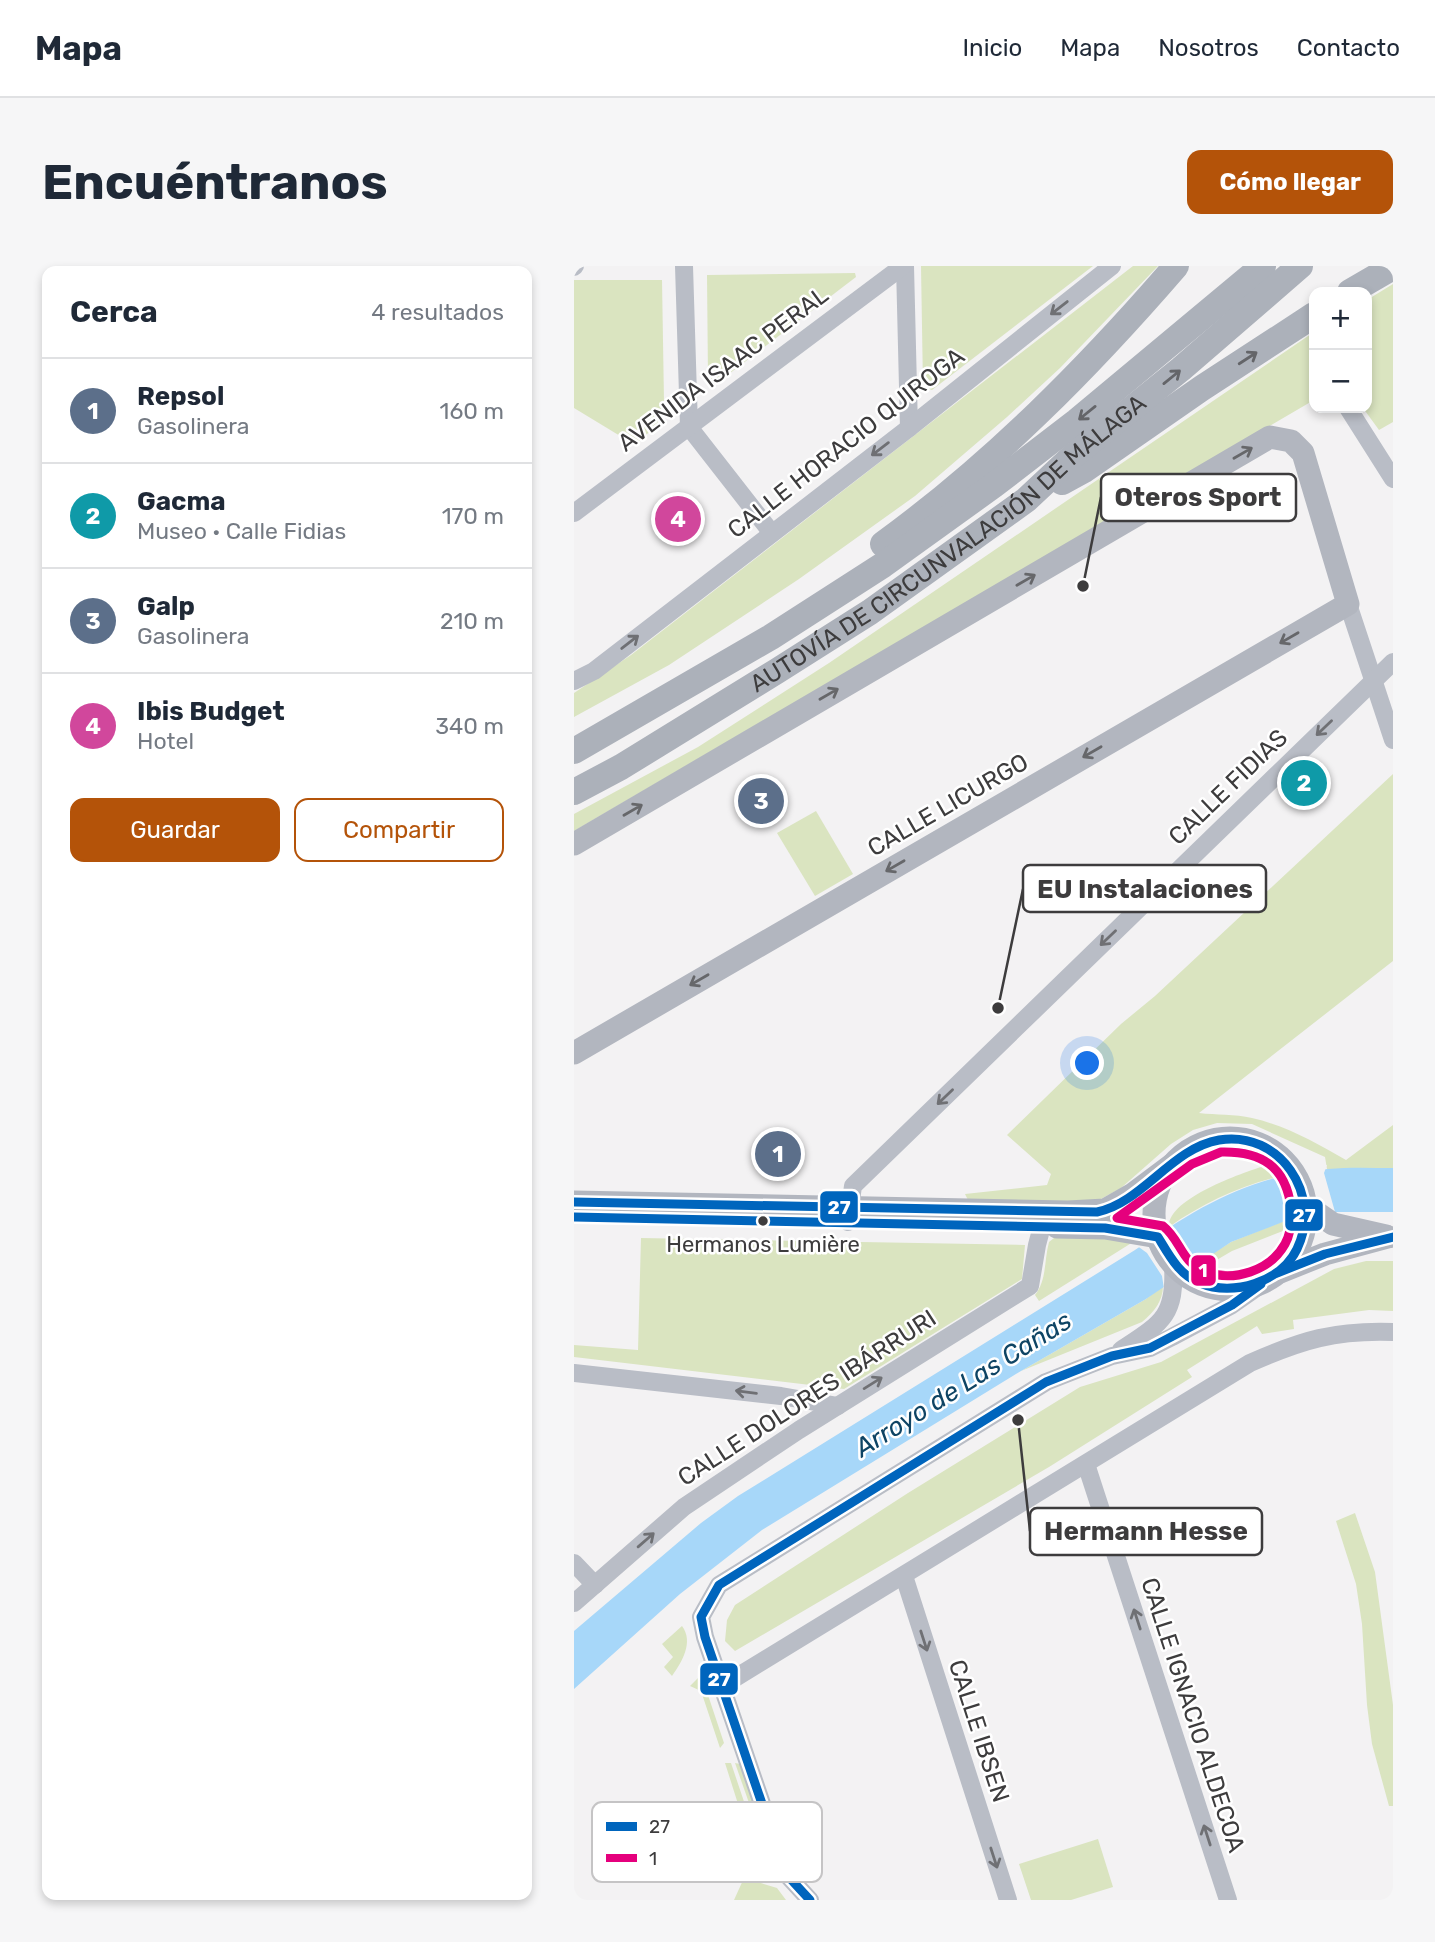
<!DOCTYPE html>
<html lang="es">
<head>
<meta charset="utf-8">
<style>
  :root { --surface:#fff; --page:#f6f6f7; --text:#1f2937; --muted:#747a83; --line:#e0e1e3; --accent:#b45309 }
  body { margin:0; font-family:Rubik,sans-serif; background:var(--page); color:var(--text) }
  .controls { position:absolute; right:21px; top:21px; display:grid; overflow:hidden; border-radius:14px; box-shadow:0 4px 10px #0003 }
  .controls button { width:63px; height:63px; display:grid; place-items:center; padding:0; border:0; border-bottom:2px solid var(--line); background:var(--surface); color:var(--text); font:35px sans-serif }
  .you { position:absolute; left:514px; top:798px; width:24px; height:24px; margin:-18px; border:5px solid #fff; border-radius:50%; background:#1a73e8; box-shadow:0 0 0 10px #1a73e833 }
  .badge { display:grid; place-items:center; width:46px; height:46px; border-radius:50%; background:var(--accent); color:#fff; font-size:23px; font-weight:700 }
  .pin { position:absolute; translate:-50% -50%; border:4px solid #fff; box-shadow:0 2px 7px #0006 }
  .list { margin:0; padding:0; list-style:none }
  h2 { display:flex; justify-content:space-between; align-items:center; height:91px; margin:0; padding:0 28px; font-size:30px }
  h2 small { font-size:23px; font-weight:400; color:var(--muted) }
  .list li { display:grid; grid-template-columns:46px 1fr auto; gap:21px; align-items:center; box-sizing:border-box; height:105px; padding:0 28px; border-top:2px solid var(--line) }
  .list b { display:block; font-size:26px; white-space:nowrap }
  .list p { margin:0; font-size:23px; white-space:nowrap; color:var(--muted) }
  .list em { font-size:23px; font-style:normal; color:var(--muted) }
  .actions { display:flex; gap:14px; padding:21px 28px }
  .actions a { flex:1; padding:16px 0; border:2px solid var(--accent); border-radius:14px; text-align:center; font-size:24px; color:var(--accent) }
  .actions .main { background:var(--accent); color:#fff }
  .map { position:relative; flex:none; width:819px; height:1634px; overflow:hidden; border-radius:14px }
  header { display:flex; align-items:center; gap:42px; box-sizing:border-box; height:98px; padding:0 35px; background:var(--surface); border-bottom:2px solid var(--line) }
  header strong { font-size:33px }
  nav { display:flex; gap:38px; margin-inline-start:auto; font-size:24px }
  .intro { display:flex; align-items:center; justify-content:space-between; box-sizing:border-box; height:168px; padding:0 42px }
  h1 { margin:0; font-size:49px }
  .button { padding:18px 32px; border-radius:14px; background:var(--accent); color:#fff; font-size:24px; font-weight:700 }
  main { display:flex; gap:42px; padding:0 42px }
  aside { flex:1; background:var(--surface); border-radius:14px; box-shadow:0 4px 10px #0003 }
  .map>svg:first-child { display:block }
  .green { fill:#dae4c0 }
  .water { fill:#a7d7f9 }
  .pier { fill:#f3f2f3 }
  .lines { fill:none; stroke-linecap:round; stroke-linejoin:round }
  .minor { stroke:#b9bdc6; stroke-width:18 }
  .major { stroke:#b2b6bf; stroke-width:23 }
  .highway { stroke:#acb1ba; stroke-width:26 }
  .bus-1-casing { stroke:#fff; stroke-width:14 }
  .bus-2-casing { stroke:#fff; stroke-width:14 }
  .bus-1 { stroke:#0065bd; stroke-width:9 }
  .bus-2 { stroke:#e5007d; stroke-width:9 }
  .oneway { stroke:#6f7074 }
  .oneway2 { stroke:#646569 }
  .oneway3 { stroke:#66676a }
  .bus-dot { fill:#3d3c3d; stroke:#fff; stroke-width:2.5 }
  .labels { text-anchor:middle; stroke-width:5; stroke-linejoin:round; paint-order:stroke }
  .bus-label { font-size:22px; fill:#3d3c3d; stroke:#fff }
  .street-label { font-size:24px; fill:#3d3c3d; stroke:#fff }
  .water-label { font-size:26px; font-style:italic; fill:#0e4464; stroke:#fff }
  .key { fill:#fff; stroke:#c5c4c5; stroke-width:2 }
  .key-label { font-size:19px; fill:#3d3c3d }
  .leader { fill:none; stroke:#3d3c3d; stroke-width:2.5 }
  .callout-dot { fill:#3d3c3d; stroke:#fff; stroke-width:2.5 }
  .callout { fill:#fff; stroke:#3d3c3d; stroke-width:2.5 }
  .callout-label { font-size:26px; text-anchor:middle; font-weight:bold; fill:#3d3c3d }
  .line-badge { stroke:#fff; stroke-width:2.5 }
  .badge-label { font-size:19px; text-anchor:middle; font-weight:bold; fill:#fff }
</style>
</head>
<body>
<header>
<strong>Mapa</strong>
<nav><a>Inicio</a><a>Mapa</a><a>Nosotros</a><a>Contacto</a></nav>
</header>
<div class="intro"><h1>Encuéntranos</h1><a class="button">Cómo llegar</a></div>
<main>
<aside>
<h2>Cerca<small>4 resultados</small></h2>
<ul class="list">
<li><span class="badge" style="background:#5c6f8a">1</span><div><b>Repsol</b><p>Gasolinera</p></div><em>160 m</em></li>
<li><span class="badge" style="background:#0f9aa8">2</span><div><b>Gacma</b><p>Museo · Calle Fidias</p></div><em>170 m</em></li>
<li><span class="badge" style="background:#5c6f8a">3</span><div><b>Galp</b><p>Gasolinera</p></div><em>210 m</em></li>
<li><span class="badge" style="background:#d1479c">4</span><div><b>Ibis Budget</b><p>Hotel</p></div><em>340 m</em></li>
</ul>
<div class="actions"><a class="main">Guardar</a><a>Compartir</a></div>
</aside>
<div class="map">
<svg width="819" height="1634" viewBox="0 0 819 1634">
  <rect width="100%" height="100%" fill="#f3f2f3"/>
  <g class="green">
    <path d="M347 0H519L358 124 349 121Z"/>
    <path d="M559 0H584L486 102 433 151 341 230 225 313 95 399 0 451V427L57 389Z"/>
    <path d="M281 7 282 11 143 117 134 113 133 9Z"/>
    <path d="M0 14H88L90 136 83 159 61 179 0 142Z"/>
    <path d="M819 18V156L805 164 789 142H793V34Z"/>
    <path d="M740 66V134L0 565V548L124 481 255 397Z"/>
    <path d="M819 508V695L625 847C642 849 661 848 678 852 713 860 742 877 772 894L819 859V903H753L751 891 678 858 643 857 619 864 597 878 547 922 525 934 500 936 394 934 391 928 473 919 477 908 433 869 547 758 581 730Z"/>
    <path d="M242 545 279 608 241 630 203 567Z"/>
    <path d="M690 900 694 903 698 901 707 910C666 920 629 937 595 961 593 933 668 907 690 900Z"/>
    <path d="M717 952 714 963 658 985 629 1002 619 1000 657 976Z"/>
    <path d="M496 970 541 972 559 976 465 1035 461 1029C473 1014 470 994 475 976L480 972Z"/>
    <path d="M67 972 451 979 448 1013 270 1123 0 1091V1079L64 1084Z"/>
    <path d="M792 995H819V1045L795 1044 719 1054 720 1063 688 1068 683 1060 613 1104 618 1111 475 1201 161 1385 151 1375 153 1354 161 1339 334 1227 506 1121 587 1096 760 1003Z"/>
    <path d="M589 1020C589 1035 580 1046 568 1056L447 1105 572 1033Z"/>
    <path d="M781 1247 801 1306 819 1439V1540H815L798 1478 793 1439 788 1358 782 1318 762 1255Z"/>
    <path d="M108 1360C120 1376 108 1396 98 1410L90 1401 99 1391 88 1378Z"/>
    <path d="M125 1411 129 1414 150 1477 146 1482 127 1425 116 1420Z"/>
    <path d="M151 1497H157L191 1598 189 1600 186 1601 177 1597 167 1564 171 1560Z"/>
    <path d="M161 1497 166 1498 197 1592 196 1597Z"/>
    <path d="M524 1573 539 1621 497 1634H457L445 1598Z"/>
    <path d="M170 1612 203 1622 212 1634H160Z"/>
  </g>
  <path class="water" d="M819 902V946H761L719 952 657 976 572 1033 447 1105 188 1264 106 1328 0 1423V1365L127 1257 164 1230 561 984C624 941 676 909 754 903 775 901 797 902 819 902Z"/>
  <g class="pier">
    <path d="M753 899 750 907 761 946 719 952 704 907Z"/>
    <path d="M594 957 596 968 606 986 623 1001 590 1023 588 1010 573 987 562 979Z"/>
  </g>
  <g class="lines">
    <g class="minor">
      <path d="M110 0 115 161 197 266"/>
      <path d="M331 0 335 162"/>
      <path d="M0 1 1 0"/>
      <path d="M774 142 819 213"/>
      <path d="M0 247 329 0"/>
      <path d="M774 338 819 474"/>
      <path d="M0 415 20 405 335 162 538 0"/>
      <path d="M274 956 279 920 819 396"/>
      <path d="M547 1084C588 1057 602 1050 599 999"/>
      <path d="M0 1107 207 1130 264 1140"/>
      <path d="M512 1198 654 1634"/>
      <path d="M0 1297 21 1319"/>
      <path d="M330 1310 434 1634"/>
      <path d="M0 1337 110 1241 225 1164 456 1020 463 979 468 960"/>
      <path d="M148 1420 676 1097C728 1074 761 1064 819 1066"/>
      <path d="M236 1634 212 1608 131 1371 127 1351 145 1319 472 1116 538 1090 576 1082 598 1071 658 1039 695 1013"/>
    </g>
    <g class="major">
      <path d="M0 578 696 171 717 175 729 187 774 338 0 787"/>
      <circle cx="656" cy="948" r="76"/>
      <path d="M0 936 494 946 531 944 559 928 599 898"/>
      <path d="M730 938 759 958 812 970"/>
      <path d="M483 961 531 962 584 971"/>
      <path d="M706 1006 751 988 814 971"/>
    </g>
    <g class="highway">
      <path d="M776 26 819 1"/>
      <path d="M488 216 510 204 628 122 740 49"/>
      <path d="M309 278C419 198 514 102 602 0"/>
      <path d="M0 485 197 371 309 299 420 219 503 155 689 0"/>
      <path id="s1" d="M0 526 47 501 203 405 296 346 452 234 499 190 607 103 726 0"/>
    </g>
    <defs>
      <g id="bus-1">
        <path d="M0 936 523 946C568 937 598 882 645 874 706 864 749 929 723 983 707 1016 659 1031 626 1017 605 1009 595 989 584 971L531 962 0 951"/>
        <path d="M703 1007 751 988 819 971"/>
        <path d="M236 1634 212 1608 131 1371 127 1351 145 1319 472 1116 538 1090 576 1082 658 1039 687 1018"/>
      </g>
      <path id="bus-2" d="M647 886C687 885 712 900 717 942 718 954 717 967 711 978 696 1005 660 1016 632 1006 607 997 607 974 589 960L543 952 618 898Z"/>
    </defs>
    <use href="#bus-1" class="bus-1-casing"/>
    <use href="#bus-2" class="bus-2-casing"/>
    <use href="#bus-1" class="bus-1"/>
    <use href="#bus-2" class="bus-2"/>
  </g>
  <defs><path id="oneway-shaft" d="M-6 0H5M1.5-3L5.5 0L1.5 3" fill="none" stroke-width="1.6" stroke-linecap="round" stroke-linejoin="round" transform="scale(1.75)"/></defs>
  <g class="oneway">
    <use href="#oneway-shaft" transform="translate(485 42) rotate(142)"/>
    <use href="#oneway-shaft" transform="translate(306 183) rotate(143)"/>
    <use href="#oneway-shaft" transform="translate(56 376) rotate(-38)"/>
    <use href="#oneway-shaft" transform="translate(750 462) rotate(136)"/>
    <use href="#oneway-shaft" transform="translate(534 672) rotate(136)"/>
    <use href="#oneway-shaft" transform="translate(371 831) rotate(136)"/>
    <use href="#oneway-shaft" transform="translate(299 1117) rotate(-32)"/>
    <use href="#oneway-shaft" transform="translate(172 1126) rotate(-173)"/>
    <use href="#oneway-shaft" transform="translate(72 1274) rotate(-41)"/>
    <use href="#oneway-shaft" transform="translate(563 1353) rotate(-108)"/>
    <use href="#oneway-shaft" transform="translate(350 1375) rotate(72)"/>
    <use href="#oneway-shaft" transform="translate(633 1569) rotate(-108)"/>
    <use href="#oneway-shaft" transform="translate(420 1592) rotate(72)"/>
  </g>
  <g class="oneway2">
    <use href="#oneway-shaft" transform="translate(674 92) rotate(-33)"/>
    <use href="#oneway-shaft" transform="translate(598 111) rotate(-39)"/>
    <use href="#oneway-shaft" transform="translate(513 147) rotate(141)"/>
  </g>
  <g class="oneway3">
    <use href="#oneway-shaft" transform="translate(669 187) rotate(-30)"/>
    <use href="#oneway-shaft" transform="translate(452 314) rotate(-30)"/>
    <use href="#oneway-shaft" transform="translate(715 372) rotate(150)"/>
    <use href="#oneway-shaft" transform="translate(255 428) rotate(-30)"/>
    <use href="#oneway-shaft" transform="translate(518 486) rotate(150)"/>
    <use href="#oneway-shaft" transform="translate(59 544) rotate(-30)"/>
    <use href="#oneway-shaft" transform="translate(321 600) rotate(150)"/>
    <use href="#oneway-shaft" transform="translate(125 714) rotate(150)"/>
  </g>
  <circle class="bus-dot" cx="189" cy="955" r="6"/>
  <g class="labels">
    <g class="bus-label">
      <text x="189" y="986">Hermanos Lumière</text>
    </g>
    <g class="street-label">
      <text transform="translate(149 103) rotate(-37)" y="8">AVENIDA ISAAC PERAL</text>
      <text transform="translate(272 177) rotate(-38)" y="8">CALLE HORACIO QUIROGA</text>
      <text dy="8" stroke="none"><textPath href="#s1" startOffset="450">AUTOVÍA DE CIRCUNVALACIÓN DE MÁLAGA</textPath></text>
      <text transform="translate(654 521) rotate(-44)" y="8">CALLE FIDIAS</text>
      <text transform="translate(374 539) rotate(-30)" y="8">CALLE LICURGO</text>
      <text transform="translate(233 1132) rotate(-33)" y="8">CALLE DOLORES IBÁRRURI</text>
      <text transform="translate(619 1449) rotate(72)" y="8">CALLE IGNACIO ALDECOA</text>
      <text transform="translate(405 1465) rotate(72)" y="8">CALLE IBSEN</text>
    </g>
    <g class="water-label">
      <text transform="translate(389 1118) rotate(-32)" y="9">Arroyo de Las Cañas</text>
    </g>
  </g>
  <rect x="18" y="1536" width="230" height="80" rx="10" class="key"/>
  <rect x="32" y="1556" width="31" height="9" fill="#0065bd"/>
  <rect x="32" y="1588" width="31" height="8" fill="#e5007d"/>
  <g class="key-label">
    <text x="75" y="1567">27</text>
    <text x="75" y="1599">1</text>
  </g>
  <path class="leader" d="M509 320L527 231M424 742L449 623M444 1154L456 1265"/>
  <g class="callout-dot">
    <circle cx="509" cy="320" r="7"/>
    <circle cx="424" cy="742" r="7"/>
    <circle cx="444" cy="1154" r="7"/>
  </g>
  <g class="callout">
    <rect x="527" y="208" width="195" height="47" rx="7"/>
    <rect x="449" y="599" width="243" height="47" rx="7"/>
    <rect x="456" y="1242" width="232" height="47" rx="7"/>
  </g>
  <g class="callout-label">
    <text x="624" y="240">Oteros Sport</text>
    <text x="571" y="632">EU Instalaciones</text>
    <text x="572" y="1274">Hermann Hesse</text>
  </g>
  <g class="line-badge">
    <rect x="245" y="924" width="40" height="34" rx="7" fill="#0065bd"/>
    <rect x="710" y="932" width="40" height="34" rx="7" fill="#0065bd"/>
    <rect x="616" y="988" width="27" height="33" rx="7" fill="#e5007d"/>
    <rect x="125" y="1396" width="40" height="34" rx="7" fill="#0065bd"/>
  </g>
  <g class="badge-label">
    <text x="265" y="948">27</text>
    <text x="730" y="956">27</text>
    <text x="629" y="1011">1</text>
    <text x="145" y="1420">27</text>
  </g>
</svg>
<div class="controls">
<button>+</button>
<button>−</button>
</div>
<div class="you"></div>
<div class="pin badge" style="left:204px;top:888px;background:#5c6f8a">1</div>
<div class="pin badge" style="left:730px;top:517px;background:#0f9aa8">2</div>
<div class="pin badge" style="left:187px;top:535px;background:#5c6f8a">3</div>
<div class="pin badge" style="left:104px;top:253px;background:#d1479c">4</div>
</div>
</main>
</body>
</html>
